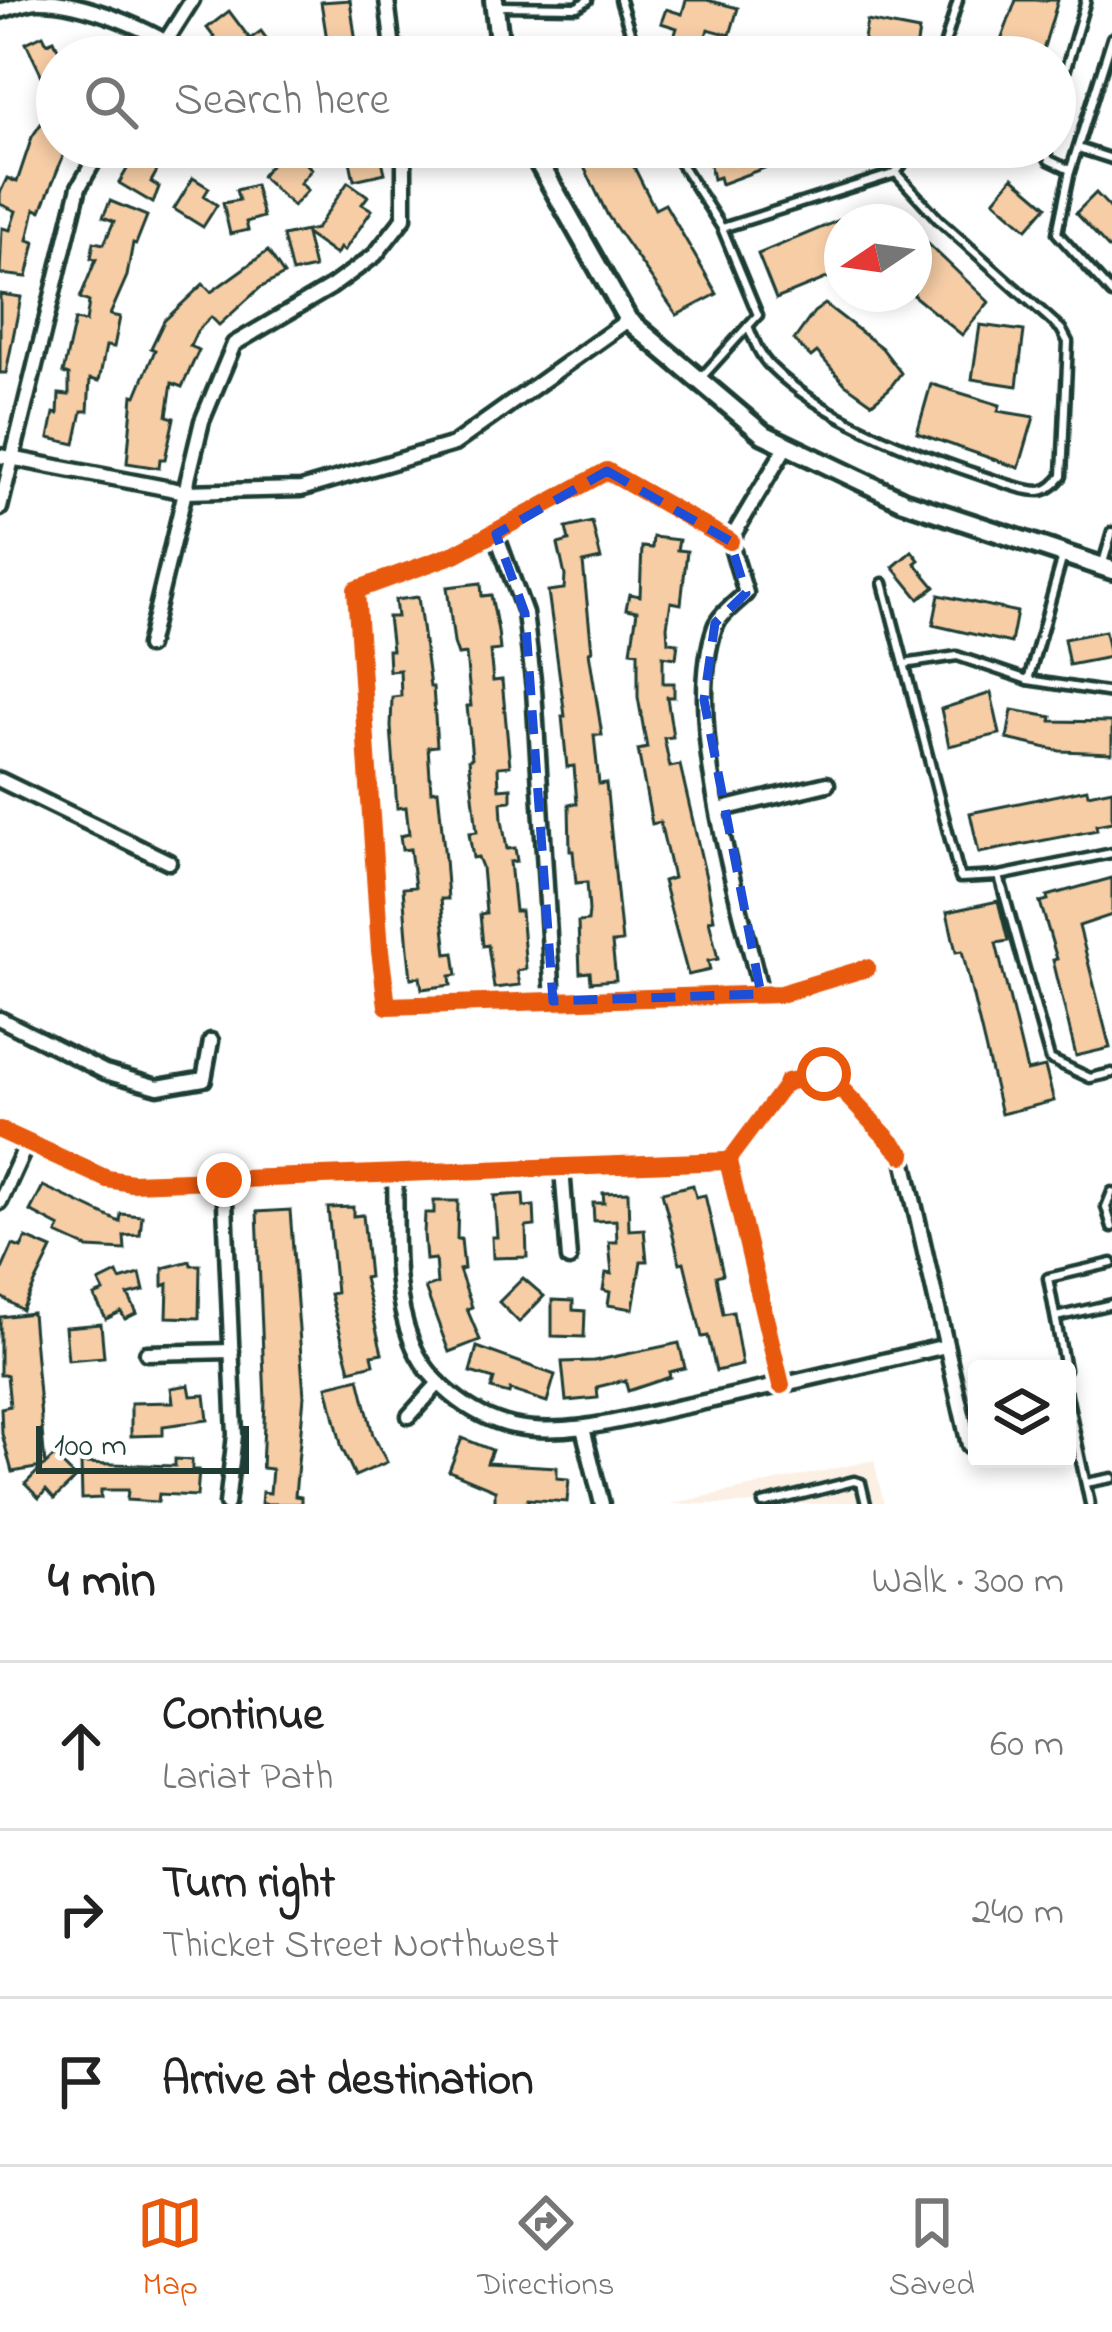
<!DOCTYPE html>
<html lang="en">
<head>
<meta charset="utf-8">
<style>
  :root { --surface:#fff; --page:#f6f6f6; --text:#222; --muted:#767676; --line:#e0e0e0; --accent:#ea580c }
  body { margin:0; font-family:"Indie Flower",sans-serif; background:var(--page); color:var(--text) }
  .controls { position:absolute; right:36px; bottom:36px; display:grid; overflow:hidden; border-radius:12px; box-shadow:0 6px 18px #0003 }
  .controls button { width:108px; height:108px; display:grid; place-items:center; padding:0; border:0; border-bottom:3px solid var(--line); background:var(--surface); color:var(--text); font:60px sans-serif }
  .compass { position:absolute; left:824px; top:204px; width:108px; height:108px; border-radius:50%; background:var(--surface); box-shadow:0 6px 18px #0003; rotate:257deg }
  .scale { position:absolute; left:36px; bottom:30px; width:213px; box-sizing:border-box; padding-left:12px; border:6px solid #1f3d34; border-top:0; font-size:33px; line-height:42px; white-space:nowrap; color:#1f3d34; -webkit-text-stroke:9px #fff; paint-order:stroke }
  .stop { position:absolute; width:36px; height:36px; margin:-27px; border:9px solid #ea580c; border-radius:50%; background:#fff }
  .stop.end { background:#ea580c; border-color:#fff; box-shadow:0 3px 12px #0008 }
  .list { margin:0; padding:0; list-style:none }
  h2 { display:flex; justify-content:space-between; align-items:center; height:156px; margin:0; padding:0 48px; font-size:51px }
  h2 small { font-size:39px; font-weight:400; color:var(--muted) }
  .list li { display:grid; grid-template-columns:78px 1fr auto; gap:36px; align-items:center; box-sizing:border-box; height:168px; padding:0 48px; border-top:3px solid var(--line) }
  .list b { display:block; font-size:45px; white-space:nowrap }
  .list p { margin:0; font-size:39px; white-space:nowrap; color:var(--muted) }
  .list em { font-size:39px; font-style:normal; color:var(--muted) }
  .icon { flex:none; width:66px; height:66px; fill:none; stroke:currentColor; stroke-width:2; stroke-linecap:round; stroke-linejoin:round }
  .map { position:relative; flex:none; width:1112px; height:1504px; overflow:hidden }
  .search { position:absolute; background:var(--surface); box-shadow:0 6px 18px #0003; left:36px; right:36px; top:36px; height:132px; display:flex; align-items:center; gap:30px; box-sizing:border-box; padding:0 42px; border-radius:66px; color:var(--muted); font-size:45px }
  .sheet { height:660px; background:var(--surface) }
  nav { display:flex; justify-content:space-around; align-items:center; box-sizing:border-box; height:168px; border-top:3px solid var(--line); background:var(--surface); font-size:33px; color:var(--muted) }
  nav a { display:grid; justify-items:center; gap:6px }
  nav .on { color:var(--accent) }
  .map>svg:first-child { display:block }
  .built { fill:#fcf0e4 }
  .building { fill:#f6cda5; stroke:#1f3d34; stroke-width:3 }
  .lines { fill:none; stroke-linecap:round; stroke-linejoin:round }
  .lane-casing { stroke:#1f3d34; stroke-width:15 }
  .street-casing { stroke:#1f3d34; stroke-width:21 }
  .secondary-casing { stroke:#1f3d34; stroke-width:26 }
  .lane { stroke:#fff; stroke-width:6 }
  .street { stroke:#fff; stroke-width:12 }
  .secondary { stroke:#fff; stroke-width:16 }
  .cycleway-casing { stroke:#fff; stroke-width:26 }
  .cycleway { stroke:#e8590c; stroke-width:18 }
  .route { stroke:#ea580c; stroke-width:15 }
  .marked { fill:none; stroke:#1d4ed8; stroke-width:9; stroke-dasharray:24 15; stroke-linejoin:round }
</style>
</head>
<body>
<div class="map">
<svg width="1112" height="1504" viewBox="0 0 1112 1504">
  <rect width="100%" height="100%" fill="#fff"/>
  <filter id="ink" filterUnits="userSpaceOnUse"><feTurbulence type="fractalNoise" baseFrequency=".00833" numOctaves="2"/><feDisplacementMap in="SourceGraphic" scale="24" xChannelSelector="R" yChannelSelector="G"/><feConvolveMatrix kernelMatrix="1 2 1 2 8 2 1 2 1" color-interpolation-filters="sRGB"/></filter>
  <g filter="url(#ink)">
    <path class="built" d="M874 1460 884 1504H670Z"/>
    <g class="building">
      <path d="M350 0 358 57H323L320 41 327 40 321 2Z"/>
      <path d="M686 0H707L738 8 730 35 708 29 700 57 670 50 677 28 661 23 666 9 682 14Z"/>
      <path d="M1016 0H1058L1041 57H995Z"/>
      <path d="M229 11 250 39 261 31 280 57H229L207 28Z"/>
      <path d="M867 21 919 31 915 56 861 57Z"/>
      <path d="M43 35 47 43 54 40 62 57H57V69L42 76 26 43Z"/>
      <path d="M57 100V147H67L41 211 35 209 28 240 35 242 27 277 0 274 2 228 10 230 16 211 0 204V193L7 178 17 182 32 137Z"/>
      <path d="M140 147H170L151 182 159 187 153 203 119 183Z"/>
      <path d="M273 147H287L312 169 300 183 308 190 293 206 261 176 277 157Z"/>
      <path d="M347 147H379L385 173 354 180Z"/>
      <path d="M624 147 655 209 665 204 717 294 677 315 608 216 584 167Z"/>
      <path d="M706 147H837L838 151 775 164 721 184 719 177 713 179Z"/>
      <path d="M1013 177 1047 206 1027 229 994 200Z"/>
      <path d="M193 178 209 188 204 196 217 205 203 227 174 209Z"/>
      <path d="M348 182 368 196 362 204 372 210 344 251 340 248 336 255 306 234 314 268 292 273 283 236 316 229Z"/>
      <path d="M255 185 263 217 246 222 248 230 230 234 223 203 239 200 236 190Z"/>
      <path d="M1096 193 1112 210V252L1076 213Z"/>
      <path d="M110 201 147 216 136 244 133 243 127 276 110 315 120 317 114 347 106 346 99 381 90 379 88 411H82L75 444 49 438 54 413 58 414 59 394 69 395V375L63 373 75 320 86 322 89 302 80 298 96 259 91 258 94 242 104 244 114 221 103 217Z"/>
      <path d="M842 219V266L835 269 837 274 776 299 758 254Z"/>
      <path d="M921 237 989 302 962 335 914 296V245Z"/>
      <path d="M268 251 284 275 260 288 219 325 211 317 197 331 190 346 199 350 182 387 172 383 167 416 174 418 165 459H160L159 468 127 463 133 395 136 396 155 350 151 348 164 321 203 284 211 292Z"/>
      <path d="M0 294 21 297 6 373H0Z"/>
      <path d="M825 304 882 348 901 373 889 389 872 403 845 384 817 352 811 357 794 340 814 312Z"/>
      <path d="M980 325 1024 331 1017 386 972 379Z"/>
      <path d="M931 384 1000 405 998 411 1034 417 1019 468 917 433Z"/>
      <path d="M592 522 601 559 583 563 592 651 589 652 602 735H594L599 784 606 783 622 942 612 943 616 980 591 982 590 972 580 973 578 922 588 921 589 911 587 882 576 883 573 851H570L569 804H577L574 766 567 767 562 716H565L548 591 564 589 565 576 558 544 569 541 566 528Z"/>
      <path d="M653 537 679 540 677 550 687 551 681 604 671 602 667 626 668 642 678 643 676 658 663 656V683H674V697H667L673 737 664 738 670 767 680 765 707 882 714 919 709 920 718 959 708 961 710 970 688 975 663 881 673 878 660 822 652 824 638 750 647 748 638 697V652L631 651 637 611 626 609 629 594 640 596 642 547 652 548Z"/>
      <path d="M912 551 919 560 915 563 935 587 919 599 893 567Z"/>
      <path d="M481 583 482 596 491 595 498 631 500 650 490 651 493 681 502 680 510 766 498 767 499 789 511 788V801L501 802 502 820 507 849 515 848 517 861 510 862 515 911H521L526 969 517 971 520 985 494 988 488 945 483 946 480 914 486 913 482 867 478 857 473 858 469 833 477 832 469 759 472 758 467 706H471L466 654 458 655 454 643 447 587Z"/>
      <path d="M939 595 1017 612 1011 643 933 625Z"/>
      <path d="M418 597 430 687H433L437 746 428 747 431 791 438 790 445 859 448 899H441L447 954 454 953 457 975 450 976 451 985 422 989 420 977 411 978 408 950 403 888 415 887 410 849 402 850 400 836 409 834 406 807 397 808 391 727 392 697 401 696 400 670 389 671 388 650H392L388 617H397L395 600Z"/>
      <path d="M1105 631 1110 657 1069 665 1064 639Z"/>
      <path d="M991 693 1000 734 949 746 941 709Z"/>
      <path d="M1012 710 1052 717 1051 721 1112 722V753L1060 751 1007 739Z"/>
      <path d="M1087 789 1088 794 1112 789V822L1096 825 1097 830 979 853 970 813Z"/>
      <path d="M1112 878V915L1079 926 1110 1048 1076 1056 1053 960 1057 959 1040 902 1048 900 1047 896Z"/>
      <path d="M998 901 1008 941 996 943 1027 1071 1045 1067 1054 1101 1001 1114 962 951 956 952 947 912Z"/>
      <path d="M693 1185 696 1197 705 1195 723 1274 716 1276 723 1314 733 1312 742 1365 716 1371 708 1336 702 1337 684 1262 680 1263 662 1192Z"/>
      <path d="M43 1186 120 1222 121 1214 142 1216 140 1235 124 1236 125 1250 88 1248 57 1234 60 1227 30 1211Z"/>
      <path d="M628 1192 629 1230 644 1229 647 1261H641L633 1309 608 1305 610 1292 603 1290 606 1273 612 1274 609 1242H617L616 1220 594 1221 593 1203H604L603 1193Z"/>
      <path d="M523 1194 524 1207 534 1206 535 1226 526 1227 527 1257 493 1258 492 1237H497L494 1196Z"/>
      <path d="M434 1201H458L457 1239H461L464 1269 459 1270 472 1307 467 1309 480 1340 449 1352 425 1288 437 1284 435 1259 426 1260 424 1234 425 1213H434Z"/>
      <path d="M353 1207V1216L363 1215 369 1277 364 1278 382 1353 372 1355 374 1364 350 1370 330 1294 336 1293 328 1208Z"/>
      <path d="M290 1210 304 1396 295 1496 301 1497V1504H261L262 1492 270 1493 272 1469 262 1468 265 1401 257 1212Z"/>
      <path d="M26 1238 52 1249 22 1310 0 1296V1274L13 1245 21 1248Z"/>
      <path d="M190 1261 191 1265H200L199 1318 167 1317 168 1284 163 1286V1268Z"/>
      <path d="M117 1273 120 1280 140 1274 144 1291 128 1295 137 1313 125 1319 121 1312 106 1319 94 1296 104 1292 99 1282Z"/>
      <path d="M523 1278 544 1296 519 1322 499 1302Z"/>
      <path d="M552 1300 573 1301V1310L585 1311 584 1337 552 1336Z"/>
      <path d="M32 1313 45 1465 54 1456 76 1478 54 1499 46 1490 39 1498 25 1484 42 1467 12 1472 2 1434 1 1408 10 1406 7 1375H0V1317Z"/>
      <path d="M101 1324 104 1357 68 1360 65 1327Z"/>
      <path d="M679 1343 685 1368 669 1372 670 1377 628 1391 625 1380 597 1387 598 1398 566 1401 562 1362 594 1361Z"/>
      <path d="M477 1347 555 1375 547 1402 510 1390 509 1394 491 1389 494 1379 470 1372Z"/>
      <path d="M359 1378 373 1435 387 1462 355 1476 342 1448 327 1386Z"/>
      <path d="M189 1385 191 1396 205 1395 208 1420 163 1426V1435L131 1436V1403L173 1402 171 1388Z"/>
      <path d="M462 1438 492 1450 487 1463 557 1467V1478L569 1479 567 1502 528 1499V1503H495V1490L449 1471Z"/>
      <path d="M175 1459 192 1460V1470H199L197 1496 159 1494 158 1502 127 1500 128 1490H101V1498L82 1499 81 1463 175 1466Z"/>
    </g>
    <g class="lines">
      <defs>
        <g id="lane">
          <path d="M620 0 638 57"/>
          <path d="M498 6 577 7 588 0"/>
          <path d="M1112 38 1069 175 1057 233 1112 294"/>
          <path d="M941 57 958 0"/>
          <path d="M1055 106 1086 0"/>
          <path d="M670 147 722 228"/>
          <path d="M1044 147 1049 160 1070 170"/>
          <path d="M1078 148 1112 159"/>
          <path d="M748 326C754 340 759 355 770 366 823 419 916 454 986 477 1002 482 1023 491 1040 491 1050 490 1056 483 1062 476L1068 342 1061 329 939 220 896 173"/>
          <path d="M701 378 758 315 722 228 896 173 914 147"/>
          <path d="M1103 563 1112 532"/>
          <path d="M883 583 960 878 999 876 1112 853"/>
          <path d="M904 664 957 656 1028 680 1112 693"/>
          <path d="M1028 680 1063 556"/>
          <path d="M999 876 1050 1059 1090 1078 1112 1073"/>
          <path d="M1112 1192 1106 1207 1112 1227"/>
          <path d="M1056 1317 1112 1304"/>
          <path d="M1065 1369 1048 1278 1112 1263"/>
          <path d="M1067 1395 1090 1504"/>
          <path d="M1086 1483 1112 1478"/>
          <path d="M763 1504 854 1481 861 1483 866 1504"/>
        </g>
        <g id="street">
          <path d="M387 0 394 57"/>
          <path d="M0 11C11 8 25 2 37 1 80 0 155 30 188 57"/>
          <path d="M156 57 192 0"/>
          <path d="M0 456 186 492 301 489 454 444 628 320"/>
          <path d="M0 508 79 187 102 147"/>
          <path d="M496 534 525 613 534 689 553 1001"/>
          <path d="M730 541 607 471 455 554 356 590 380 951 387 1006 780 994 867 968"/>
          <path d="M148 646 202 421 234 344 331 287 375 255 404 218V147"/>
          <path d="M0 780 169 862"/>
          <path d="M718 810 827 784"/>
          <path d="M761 994C739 897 682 722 715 627 719 615 736 603 746 593L730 541 787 445"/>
          <path d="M0 1019 105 1072 158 1087 204 1079 211 1041"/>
          <path d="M0 1130 107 1179 132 1183 728 1161 781 1385"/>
          <path d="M903 1155 969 1445"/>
          <path d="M562 1168 569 1259"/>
          <path d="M395 1175C397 1229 391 1289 411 1340 426 1381 470 1416 513 1426 569 1438 631 1417 686 1406 773 1387 859 1367 946 1346"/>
          <path d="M224 1180 235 1435 227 1504"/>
          <path d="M0 1202 27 1143"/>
          <path d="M147 1353 232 1351"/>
          <path d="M409 1416 439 1383"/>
          <path d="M583 1428 602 1504"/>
        </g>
        <g id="secondary">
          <path d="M494 0 501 57"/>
          <path d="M530 147 628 320 763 434 903 501 1112 570"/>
        </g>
      </defs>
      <use href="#lane" class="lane-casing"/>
      <use href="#street" class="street-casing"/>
      <use href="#secondary" class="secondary-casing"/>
      <use href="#lane" class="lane"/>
      <use href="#street" class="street"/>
      <use href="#secondary" class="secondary"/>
      <defs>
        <g id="cycleway">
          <path d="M730 541 607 471 455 554 356 590 380 951 387 1006 780 994 867 968"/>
          <path d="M787 1082 824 1074 832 1079 903 1155"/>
          <path d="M0 1130 107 1179 132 1183 728 1161"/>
          <path d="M728 1161 781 1385"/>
        </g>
      </defs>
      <use href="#cycleway" class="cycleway-casing"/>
      <use href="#cycleway" class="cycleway"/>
    </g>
  </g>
  <g class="lines" filter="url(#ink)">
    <path class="route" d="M224 1180 728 1161 787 1082 824 1074"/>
  </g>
  <path class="marked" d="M607 471 730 541 746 593 715 623 704 700 761 994 553 1001 525 613 496 534Z"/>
</svg>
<div class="controls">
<button><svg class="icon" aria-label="layers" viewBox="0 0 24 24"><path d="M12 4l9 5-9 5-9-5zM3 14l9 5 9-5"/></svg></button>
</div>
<svg class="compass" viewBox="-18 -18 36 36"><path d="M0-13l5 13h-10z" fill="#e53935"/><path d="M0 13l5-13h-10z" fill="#767676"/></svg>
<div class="scale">100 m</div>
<div class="stop" style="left:824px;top:1074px"></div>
<div class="stop end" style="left:224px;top:1180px"></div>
<div class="search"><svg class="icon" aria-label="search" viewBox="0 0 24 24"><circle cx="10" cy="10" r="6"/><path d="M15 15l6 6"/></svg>Search here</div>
</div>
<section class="sheet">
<h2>4 min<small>Walk · 300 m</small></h2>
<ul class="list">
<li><svg class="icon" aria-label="ahead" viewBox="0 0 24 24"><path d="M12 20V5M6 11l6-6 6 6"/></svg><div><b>Continue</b><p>Lariat Path</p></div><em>60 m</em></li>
<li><svg class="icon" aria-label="right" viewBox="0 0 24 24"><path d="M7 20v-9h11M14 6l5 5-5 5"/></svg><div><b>Turn right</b><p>Thicket Street Northwest</p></div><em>240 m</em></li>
<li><svg class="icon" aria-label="arrive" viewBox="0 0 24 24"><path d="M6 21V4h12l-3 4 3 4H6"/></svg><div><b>Arrive at destination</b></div></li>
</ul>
</section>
<nav>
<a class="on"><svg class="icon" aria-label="map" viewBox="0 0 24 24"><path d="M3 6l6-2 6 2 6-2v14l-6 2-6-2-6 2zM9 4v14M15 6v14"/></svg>Map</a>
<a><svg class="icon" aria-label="directions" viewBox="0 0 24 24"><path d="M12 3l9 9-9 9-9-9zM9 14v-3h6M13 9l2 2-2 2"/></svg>Directions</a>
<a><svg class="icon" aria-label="saved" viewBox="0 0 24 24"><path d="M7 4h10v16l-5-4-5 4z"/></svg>Saved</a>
</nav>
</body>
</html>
